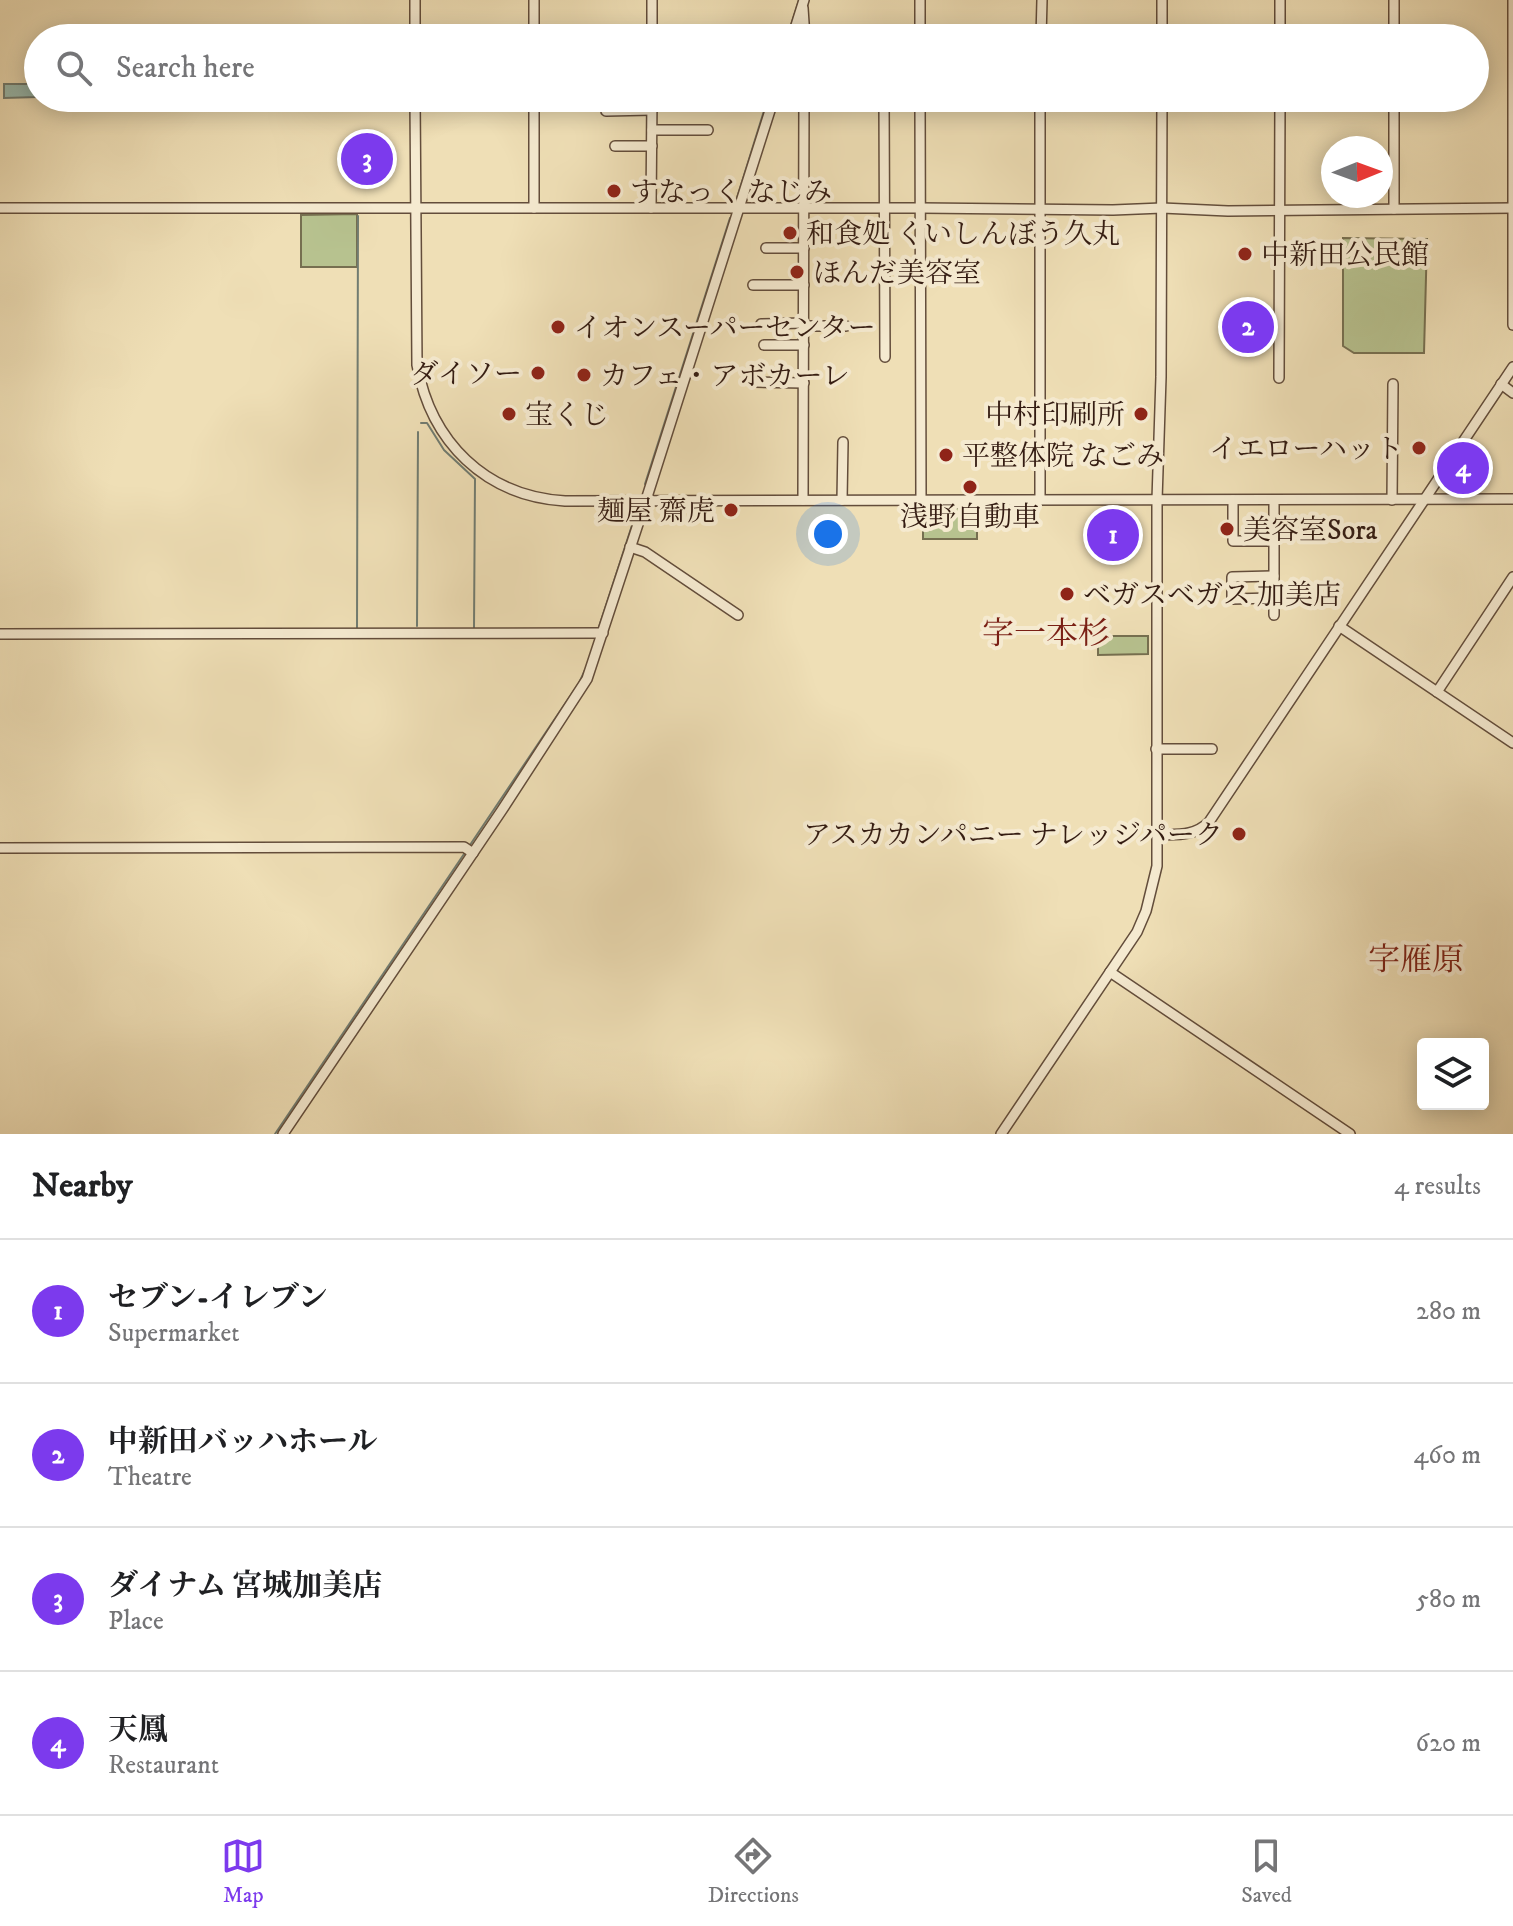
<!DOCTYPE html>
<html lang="en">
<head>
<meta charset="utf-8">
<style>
  :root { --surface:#fff; --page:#f2f2f2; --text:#202124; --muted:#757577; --line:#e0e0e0; --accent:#7c3aed }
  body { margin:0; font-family:"IM FELL DW Pica","Noto Serif JP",serif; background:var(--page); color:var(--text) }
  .controls { position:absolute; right:24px; bottom:24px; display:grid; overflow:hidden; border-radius:8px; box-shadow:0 4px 20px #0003 }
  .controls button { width:72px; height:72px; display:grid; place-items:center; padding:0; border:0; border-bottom:2px solid var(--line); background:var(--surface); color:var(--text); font:40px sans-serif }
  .compass { position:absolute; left:1321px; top:136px; width:72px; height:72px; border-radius:50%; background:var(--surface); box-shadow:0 4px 20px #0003; rotate:89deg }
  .you { position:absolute; left:828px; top:534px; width:28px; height:28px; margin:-20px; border:6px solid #fff; border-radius:50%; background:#1a73e8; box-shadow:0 0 0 12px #1a73e833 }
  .badge { display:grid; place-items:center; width:52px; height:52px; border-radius:50%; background:var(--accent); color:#fff; font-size:26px; font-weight:700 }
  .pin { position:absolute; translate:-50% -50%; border:4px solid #fff; box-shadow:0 2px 8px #0006 }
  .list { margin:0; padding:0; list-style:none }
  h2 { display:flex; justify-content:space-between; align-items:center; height:104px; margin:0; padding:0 32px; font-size:34px }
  h2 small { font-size:26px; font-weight:400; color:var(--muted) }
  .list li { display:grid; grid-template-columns:52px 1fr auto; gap:24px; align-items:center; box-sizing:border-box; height:144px; padding:0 32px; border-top:2px solid var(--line) }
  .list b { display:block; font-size:30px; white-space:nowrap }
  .list p { margin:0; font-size:26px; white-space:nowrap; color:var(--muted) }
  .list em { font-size:26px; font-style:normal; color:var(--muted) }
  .icon { flex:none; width:44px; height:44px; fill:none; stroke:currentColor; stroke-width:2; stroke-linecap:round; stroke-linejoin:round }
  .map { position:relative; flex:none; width:1513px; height:1134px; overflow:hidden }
  .search { position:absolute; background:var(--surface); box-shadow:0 4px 20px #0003; left:24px; right:24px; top:24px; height:88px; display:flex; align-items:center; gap:20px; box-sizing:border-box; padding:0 28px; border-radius:44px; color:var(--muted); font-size:30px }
  .sheet { height:680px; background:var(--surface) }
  nav { display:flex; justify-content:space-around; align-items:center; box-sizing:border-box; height:112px; border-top:2px solid var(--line); background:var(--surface); font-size:22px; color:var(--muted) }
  nav a { display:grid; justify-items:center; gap:4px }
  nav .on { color:var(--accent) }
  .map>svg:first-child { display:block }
  .green { fill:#b7c28f; stroke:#766f50; stroke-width:2 }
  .water { fill:#9abcb0; stroke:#717c71; stroke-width:2 }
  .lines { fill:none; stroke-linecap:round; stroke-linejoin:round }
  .stream { stroke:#717c71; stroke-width:2 }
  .minor-casing { stroke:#634d3b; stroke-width:12 }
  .minor { stroke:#f5ead0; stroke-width:9 }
  .poi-dot { fill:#8f2418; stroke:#f5ead0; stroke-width:3 }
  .labels { text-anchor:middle; stroke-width:8; stroke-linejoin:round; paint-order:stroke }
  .poi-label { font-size:28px; fill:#341c12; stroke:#f5ead0; text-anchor:start }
  .quarter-label { font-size:32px; fill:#7a1f14; stroke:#f5ead0 }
</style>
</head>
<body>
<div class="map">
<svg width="1513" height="1134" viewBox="0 0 1513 1134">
  <rect width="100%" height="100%" fill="#efdfb6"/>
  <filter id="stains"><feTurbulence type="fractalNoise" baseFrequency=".0025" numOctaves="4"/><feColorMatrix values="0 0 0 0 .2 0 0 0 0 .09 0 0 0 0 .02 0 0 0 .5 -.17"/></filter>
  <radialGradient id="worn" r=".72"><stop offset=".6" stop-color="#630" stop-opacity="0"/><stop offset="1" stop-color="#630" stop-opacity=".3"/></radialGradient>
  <g class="green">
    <path d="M357 214V267H301V215Z"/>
    <path d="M1343 238 1427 239 1424 353H1354L1343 346Z"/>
    <rect x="923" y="508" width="54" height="31"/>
    <path d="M1098 636H1148V654L1098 655Z"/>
  </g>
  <path class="water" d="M4 84H36L37 97 4 98Z"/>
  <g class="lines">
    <g class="stream">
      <path d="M787 38 799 0"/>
      <path d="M736 201 768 98"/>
      <path d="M421 423H427L444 450 475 479 474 628"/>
      <path d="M645 484 730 218"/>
      <path d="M417 626 418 432"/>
      <path d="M357 629 358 216"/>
      <path d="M598 630 636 513"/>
      <path d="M470 845 579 683 585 670"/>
      <path d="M275 1134 464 854"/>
    </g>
    <defs>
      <g id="minor">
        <path d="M415 0V38"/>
        <path d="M920 0V38"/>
        <path d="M1280 0V38"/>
        <path d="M1513 0V325"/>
        <path d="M803 8 805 38"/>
        <path d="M920 34H975"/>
        <path d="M534 38V0"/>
        <path d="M652 38V0"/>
        <path d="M792 38 804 0"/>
        <path d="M1041 38 1042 0"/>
        <path d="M1162 38V0"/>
        <path d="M1394 38V0"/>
        <path d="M415 98 417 365C431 442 485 496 565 501L1513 499"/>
        <path d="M884 98 885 357"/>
        <path d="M920 98 921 500"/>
        <path d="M606 111 652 110"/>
        <path d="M652 130H708"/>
        <path d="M615 146H652"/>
        <path d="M0 208H921L1113 210 1162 208 1228 211 1513 208"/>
        <path d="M534 208V98"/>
        <path d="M651 208 652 98"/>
        <path d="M1394 209V98"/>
        <path d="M766 248H804"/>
        <path d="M753 285H804"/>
        <path d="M761 324 804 323"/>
        <path d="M804 326H846"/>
        <path d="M764 345H804"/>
        <path d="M1279 378 1280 98"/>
        <path d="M755 382 804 383"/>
        <path d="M1501 384 1513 393"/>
        <path d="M803 500 804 98"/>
        <path d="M842 500 843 442"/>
        <path d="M1040 500V98"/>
        <path d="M1233 500V541H1274"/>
        <path d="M1392 500 1393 384"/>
        <path d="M630 547 645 552 738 615"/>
        <path d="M1274 576 1232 577V599L1274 598"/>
        <path d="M1274 615V500"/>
        <path d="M1339 626 1513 743"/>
        <path d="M0 634 603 633"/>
        <path d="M1437 692 1513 577"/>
        <path d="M1156 749H1212"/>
        <path d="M1157 835C1176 834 1194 837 1209 822L1513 367"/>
        <path d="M0 848 464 847 473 853"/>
        <path d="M1110 972 1350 1134"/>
        <path d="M283 1134 502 810 587 679 646 500 774 98"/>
        <path d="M1001 1134 1137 932 1146 911 1157 866V500L1161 377 1162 98"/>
      </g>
    </defs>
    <use href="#minor" class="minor-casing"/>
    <use href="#minor" class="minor"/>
  </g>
  <g class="poi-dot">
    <circle cx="614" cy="191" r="8"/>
    <circle cx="790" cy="233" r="8"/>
    <circle cx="1245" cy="254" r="8"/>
    <circle cx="797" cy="272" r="8"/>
    <circle cx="558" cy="327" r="8"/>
    <circle cx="538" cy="373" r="8"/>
    <circle cx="584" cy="375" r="8"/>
    <circle cx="509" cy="414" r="8"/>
    <circle cx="1141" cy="414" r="8"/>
    <circle cx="1419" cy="448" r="8"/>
    <circle cx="946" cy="455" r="8"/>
    <circle cx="970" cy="487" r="8"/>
    <circle cx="731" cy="510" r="8"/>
    <circle cx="1227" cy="529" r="8"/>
    <circle cx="1067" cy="594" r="8"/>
    <circle cx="1239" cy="834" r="8"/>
  </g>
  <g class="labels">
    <g class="poi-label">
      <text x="630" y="201">すなっく なじみ</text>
      <text x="806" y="243">和食処 くいしんぼう久丸</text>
      <text x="1261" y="264">中新田公民館</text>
      <text x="813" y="282">ほんだ美容室</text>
      <text x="574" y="337">イオンスーパーセンター</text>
      <text x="522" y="383" text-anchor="end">ダイソー</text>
      <text x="600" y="385">カフェ・アボカーレ</text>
      <text x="525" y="424">宝くじ</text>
      <text x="1125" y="424" text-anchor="end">中村印刷所</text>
      <text x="1403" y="458" text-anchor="end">イエローハット</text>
      <text x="962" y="465">平整体院 なごみ</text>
      <text x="715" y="520" text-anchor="end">麺屋 齋虎</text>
      <text x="970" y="526" text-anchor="middle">浅野自動車</text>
      <text x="1243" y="539">美容室Sora</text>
      <text x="1083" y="604">ベガスベガス 加美店</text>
      <text x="1223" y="844" text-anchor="end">アスカカンパニー ナレッジパーク</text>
    </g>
    <g class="quarter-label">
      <text x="1046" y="644">字一本杉</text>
      <text x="1416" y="970">字雁原</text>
    </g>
  </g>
  <rect width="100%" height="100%" filter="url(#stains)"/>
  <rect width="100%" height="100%" fill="url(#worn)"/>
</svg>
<div class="controls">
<button><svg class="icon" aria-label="layers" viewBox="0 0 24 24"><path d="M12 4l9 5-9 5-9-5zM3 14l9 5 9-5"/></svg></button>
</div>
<svg class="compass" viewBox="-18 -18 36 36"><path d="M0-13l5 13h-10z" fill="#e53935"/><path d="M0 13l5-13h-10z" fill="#757577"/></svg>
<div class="you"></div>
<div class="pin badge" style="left:1113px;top:535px">1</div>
<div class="pin badge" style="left:1248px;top:327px">2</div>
<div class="pin badge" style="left:367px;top:159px">3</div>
<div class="pin badge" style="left:1463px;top:468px">4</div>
<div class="search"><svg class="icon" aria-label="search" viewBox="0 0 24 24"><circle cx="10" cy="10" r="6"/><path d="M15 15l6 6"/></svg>Search here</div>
</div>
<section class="sheet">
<h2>Nearby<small>4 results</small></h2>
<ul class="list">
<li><span class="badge">1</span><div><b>セブン-イレブン</b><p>Supermarket</p></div><em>280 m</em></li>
<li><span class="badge">2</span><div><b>中新田バッハホール</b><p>Theatre</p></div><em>460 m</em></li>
<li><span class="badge">3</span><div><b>ダイナム 宮城加美店</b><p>Place</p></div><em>580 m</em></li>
<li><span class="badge">4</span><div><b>天鳳</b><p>Restaurant</p></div><em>620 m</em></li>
</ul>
</section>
<nav>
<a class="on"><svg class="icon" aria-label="map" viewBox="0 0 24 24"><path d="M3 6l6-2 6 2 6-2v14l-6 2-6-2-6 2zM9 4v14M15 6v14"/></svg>Map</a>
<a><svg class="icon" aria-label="directions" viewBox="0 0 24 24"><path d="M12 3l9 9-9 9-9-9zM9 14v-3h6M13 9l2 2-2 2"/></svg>Directions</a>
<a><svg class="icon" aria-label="saved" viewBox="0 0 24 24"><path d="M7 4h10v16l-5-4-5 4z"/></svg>Saved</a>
</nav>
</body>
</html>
